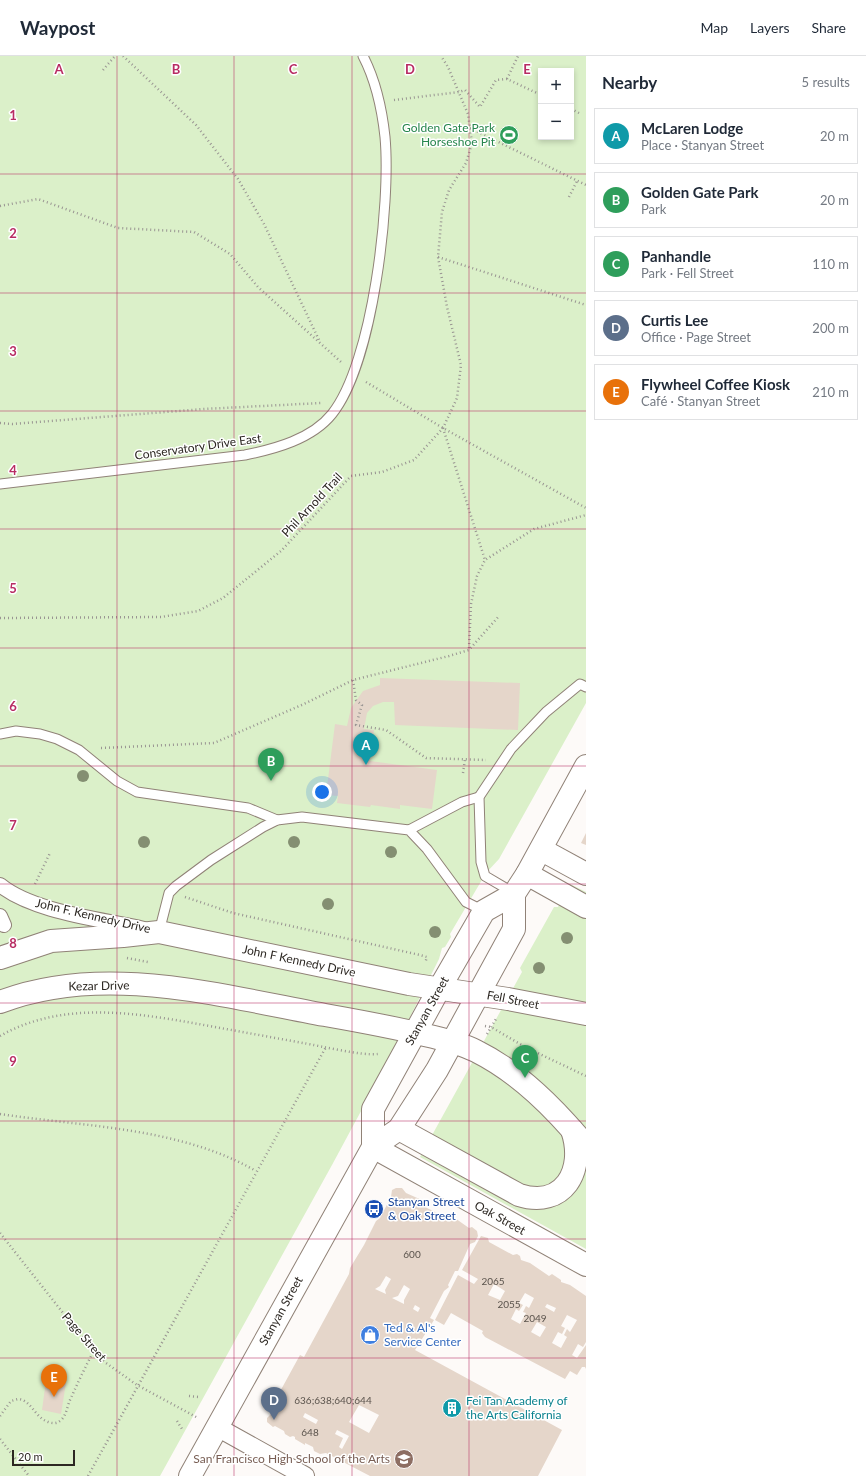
<!DOCTYPE html>
<html lang="en">
<head>
<meta charset="utf-8">
<style>
  :root { --surface:#fff; --page:#f6f6f7; --text:#1f2937; --muted:#747a83; --line:#e0e1e3; --accent:#b82c63 }
  body { margin:0; font-family:Lato,sans-serif; background:var(--page); color:var(--text) }
  .controls { position:absolute; right:12px; top:12px; display:grid; overflow:hidden; border-radius:0px; box-shadow:0 2px 6px #0003 }
  .controls button { width:36px; height:36px; display:grid; place-items:center; padding:0; border:0; border-bottom:1px solid var(--line); background:var(--surface); color:var(--text); font:20px sans-serif }
  .scale { position:absolute; left:12px; bottom:10px; width:63px; box-sizing:border-box; padding-left:4px; border:2px solid #2c2722; border-top:0; font-size:11px; line-height:14px; white-space:nowrap; color:#2c2722; -webkit-text-stroke:3px #fff; paint-order:stroke }
  .you { position:absolute; left:322px; top:736px; width:14px; height:14px; margin:-10px; border:3px solid #fff; border-radius:50%; background:#1a73e8; box-shadow:0 0 0 6px #1a73e833 }
  .badge { display:grid; place-items:center; width:26px; height:26px; border-radius:50%; background:var(--accent); color:#fff; font-size:13px; font-weight:700 }
  .pin { position:absolute; translate:-50% -33px; filter:drop-shadow(0 1px 2px #0008) }
  .pin::after { content:''; position:absolute; top:21px; width:14px; height:12px; background:inherit; clip-path:polygon(0 0,100% 0,50% 100%) }
  .list { margin:0; padding:0; list-style:none }
  h2 { display:flex; justify-content:space-between; align-items:center; height:52px; margin:0; padding:0 16px; font-size:17px }
  h2 small { font-size:13px; font-weight:400; color:var(--muted) }
  .list li { display:grid; grid-template-columns:26px 1fr auto; gap:12px; align-items:center; box-sizing:border-box; height:56px; margin:0 8px 8px; padding:0 8px; border:1px solid var(--line); border-radius:0px }
  .list b { display:block; font-size:15px; white-space:nowrap }
  .list p { margin:0; font-size:13px; white-space:nowrap; color:var(--muted) }
  .list em { font-size:13px; font-style:normal; color:var(--muted) }
  .map { position:relative; flex:none; width:586px; height:1420px; overflow:hidden }
  header { display:flex; align-items:center; gap:24px; box-sizing:border-box; height:56px; padding:0 20px; background:var(--surface); border-bottom:1px solid var(--line) }
  header strong { font-size:19px }
  nav { display:flex; gap:22px; margin-inline-start:auto; font-size:14px }
  main { display:flex }
  aside { flex:1; background:var(--surface) }
  .map>svg:first-child { display:block }
  .green { fill:#dbf0c9; fill-rule:evenodd }
  .building { fill:#e5d6ca; fill-rule:evenodd }
  .lines { fill:none; stroke-linecap:round; stroke-linejoin:round }
  .service-casing { stroke:#908277; stroke-width:11 }
  .pedestrian-casing { stroke:#908277; stroke-width:16 }
  .minor-casing { stroke:#908277; stroke-width:20 }
  .secondary-casing { stroke:#908277; stroke-width:24 }
  .primary-casing { stroke:#908277; stroke-width:24 }
  .path { stroke:#999592; stroke-width:2.5; stroke-dasharray:1 3; stroke-linecap:butt }
  .service { stroke:#fff; stroke-width:9 }
  .pedestrian { stroke:#fff; stroke-width:14 }
  .minor { stroke:#fff; stroke-width:18 }
  .secondary { stroke:#fff; stroke-width:22 }
  .primary { stroke:#fff; stroke-width:22 }
  .tree { fill:#848f72 }
  .grid { fill:none; stroke:#b82c63; stroke-width:1; stroke-opacity:0.55 }
  .labels { text-anchor:middle; stroke-width:3; stroke-linejoin:round; paint-order:stroke }
  .number-label { font-size:10px; fill:#5a534c }
  .leisure-label { font-size:12px; fill:#27864d; stroke:#fff; text-anchor:end }
  .street-label { font-size:12px; fill:#2c2722; stroke:#fff }
  .transit-label { font-size:12px; fill:#164399; stroke:#fff; text-anchor:start }
  .shop-label { font-size:12px; fill:#366cbe; stroke:#fff; text-anchor:start }
  .culture-label { font-size:12px; fill:#0d838f; stroke:#fff; text-anchor:start }
  .education-label { font-size:12px; fill:#785e54; stroke:#fff; text-anchor:end }
  .grid-label { font-size:13px; text-anchor:middle; font-weight:bold; fill:#b82c63; stroke:#fff; stroke-width:3; stroke-linejoin:round; paint-order:stroke }
</style>
</head>
<body>
<header>
<strong>Waypost</strong>
<nav><a>Map</a><a>Layers</a><a>Share</a></nav>
</header>
<main>
<div class="map">
<svg width="586" height="1420" viewBox="0 0 586 1420">
  <rect width="100%" height="100%" fill="#fdfaf8"/>
  <g class="green">
    <path d="M0 0H586V647L499 803 486 817 450 878 451 881 445 891 442 892 439 903 388 1005 332 1109 160 1420H0ZM541 15H571V81H541Z"/>
    <path d="M570 828 586 836V1193L420 1101 522 916 520 912 554 851H558Z"/>
  </g>
  <g class="building">
    <path d="M380 622 520 627 518 674 395 669 394 646H383L373 650 367 657 364 673 374 674 370 705 437 714 432 753 400 749V753L371 749 370 751 337 747 338 740 326 739 335 668 347 670 351 652 363 635 380 629Z"/>
    <path d="M586 777V789L581 787Z"/>
    <path d="M396 1132H402L406 1137 424 1145 427 1148 425 1151 447 1162 448 1160H452L469 1172 472 1171 477 1175 478 1180 475 1186 470 1188 458 1215H455L448 1229 449 1231 444 1235 430 1262 434 1264 415 1294 562 1374 538 1420H370L326 1397 320 1398 314 1395 313 1391 305 1387V1389L295 1383V1381L293 1380 290 1381 285 1378 284 1375 275 1370 273 1371 267 1366V1362L271 1358 277 1344 280 1343 277 1341 300 1299 304 1301 349 1218 350 1212 364 1189 376 1165 380 1162 391 1141 392 1134ZM386 1220 391 1223 385 1234 386 1238 375 1233 380 1230ZM404 1229 410 1233 404 1244V1248L392 1242 398 1240ZM415 1249 420 1252 418 1256 413 1253ZM359 1349 379 1359 369 1377 349 1366ZM305 1357 318 1364 316 1368 303 1361ZM337 1374 349 1380 342 1393 339 1391 343 1382 335 1378Z"/>
    <path d="M481 1180 488 1182 489 1186 513 1199 517 1198 520 1200 521 1204 530 1207 549 1220 552 1218 561 1224V1226L570 1229 586 1240V1286L583 1291 578 1288 572 1299 577 1302 586 1289V1313L585 1311H582L577 1319 570 1315 565 1323 485 1281 482 1277 483 1275 451 1257 444 1269 435 1264 458 1219 474 1228 478 1223 462 1214ZM494 1228 505 1235 500 1244 488 1239ZM525 1237 534 1242 529 1252 526 1250 523 1256 526 1257 520 1268 511 1263 516 1253 519 1255 523 1249 519 1247ZM547 1248 556 1252 554 1256 545 1251ZM567 1259 577 1264 570 1276 567 1273 564 1279 567 1281 561 1292 552 1287 558 1276 562 1278 565 1272 561 1270ZM537 1266 546 1271 540 1281 531 1276Z"/>
    <path d="M46 1324 66 1327 61 1358 42 1354Z"/>
  </g>
  <g class="lines">
    <defs>
      <g id="service">
        <path d="M0 428 245 399C275 393 312 383 332 358 373 307 391 147 385 81 382 53 376 25 363 0"/>
        <path d="M0 678 16 675 40 678 57 683 79 694 117 725 137 736 248 752 277 764"/>
        <path d="M409 774 462 746 479 741"/>
        <path d="M514 837 485 820 481 806 479 741 511 693 546 656 580 628 586 631"/>
        <path d="M159 876 169 837 176 830 211 804 263 771 277 764 302 761 409 774 427 793 466 846 484 855"/>
      </g>
      <g id="pedestrian">
        <path d="M0 829C33 856 101 863 144 873"/>
        <path d="M0 860 4 869"/>
      </g>
      <path id="minor" d="M217 1371 305 1420"/>
      <g id="secondary">
        <path d="M542 794 586 818"/>
        <path d="M373 1091V1053L439 933 484 855 514 838 527 818 586 710"/>
        <path d="M373 1091 586 1209"/>
        <path d="M190 1420 373 1091 399 1073 437 1014 514 873V838"/>
      </g>
      <g id="primary">
        <path d="M527 818 586 851"/>
        <path d="M0 902 51 885 123 880 159 876 409 928 508 943 586 958"/>
        <path d="M0 946C104 906 220 940 325 959 359 965 392 971 425 979 443 983 460 987 476 995 520 1017 555 1053 586 1090"/>
        <path d="M399 1073 519 1139C563 1153 586 1115 572 1074"/>
      </g>
    </defs>
    <use href="#service" class="service-casing"/>
    <use href="#pedestrian" class="pedestrian-casing"/>
    <use href="#minor" class="minor-casing"/>
    <use href="#secondary" class="secondary-casing"/>
    <use href="#primary" class="primary-casing"/>
    <g class="path">
      <path d="M123 0 196 69 238 123 264 168 319 284"/>
      <path d="M103 14 115 0"/>
      <path d="M507 23 518 0"/>
      <path d="M394 44 459 36 465 34 480 51 496 24 507 23 541 39"/>
      <path d="M571 53 579 57"/>
      <path d="M470 72 586 129"/>
      <path d="M569 141 577 125"/>
      <path d="M0 150 38 143 118 172 194 176 230 198 258 231 341 306"/>
      <path d="M438 201 586 249"/>
      <path d="M366 326 443 372 586 452"/>
      <path d="M0 367 12 368 204 353 321 347"/>
      <path d="M443 372 485 504"/>
      <path d="M0 562 161 561 198 555 223 542 281 495 351 420 382 416 414 404 443 372 457 342 461 309 447 251 438 201 442 156 449 134 466 107 472 87 468 58 448 11 441 0"/>
      <path d="M469 592 471 548 477 520 485 504 534 473 586 459"/>
      <path d="M353 624 356 644 362 649 356 669 386 674 426 702 486 704"/>
      <path d="M101 692 214 687 304 648 353 624 449 600 469 594 499 560"/>
      <path d="M463 717 465 703"/>
      <path d="M35 828 50 797"/>
      <path d="M185 841 233 857 420 899 427 901 425 907"/>
      <path d="M127 902 148 906"/>
      <path d="M485 970 491 971 525 991 586 1020"/>
      <path d="M487 978 496 963"/>
      <path d="M0 980C63 944 137 957 204 969 237 975 270 981 303 987 321 990 362 1000 378 998"/>
      <path d="M0 1058C86 1071 179 1071 256 1115"/>
      <path d="M0 1177 71 1267 106 1307 137 1329 198 1362"/>
      <path d="M189 1340 199 1341"/>
      <path d="M0 1360 11 1345 18 1343C30 1344 34 1358 44 1364 49 1367 56 1369 61 1364 67 1359 67 1349 71 1342 78 1326 86 1310 94 1294"/>
      <path d="M177 1365 182 1373"/>
      <path d="M0 1383 29 1420"/>
      <path d="M88 1420 326 991"/>
    </g>
    <use href="#service" class="service"/>
    <use href="#pedestrian" class="pedestrian"/>
    <use href="#minor" class="minor"/>
    <use href="#secondary" class="secondary"/>
    <use href="#primary" class="primary"/>
  </g>
  <g class="tree">
    <circle cx="83" cy="720" r="6"/>
    <circle cx="144" cy="786" r="6"/>
    <circle cx="294" cy="786" r="6"/>
    <circle cx="391" cy="796" r="6"/>
    <circle cx="328" cy="848" r="6"/>
    <circle cx="435" cy="876" r="6"/>
    <circle cx="567" cy="882" r="6"/>
    <circle cx="539" cy="912" r="6"/>
  </g>
  <path class="grid" d="M117 0V1420M234 0V1420M352 0V1420M469 0V1420M0 118H586M0 237H586M0 355H586M0 473H586M0 592H586M0 710H586M0 828H586M0 947H586M0 1065H586M0 1183H586M0 1302H586"/>
  <defs>
    <symbol id="stadium-disc" viewBox="-11 -11 22 22"><circle r="9.5" fill="#2e9e5b" stroke="#fff"/><path d="M0-5a6.5 5 0 1 0 0 10a6.5 5 0 1 0 0-10ZM-3.5-1.8h7v3.6h-7Z" fill="#fff"/></symbol>
    <symbol id="bus-disc" viewBox="-11 -11 22 22"><circle r="9.5" fill="#1a4fb4" stroke="#fff"/><path d="M-5-6H5V4H4V6H2V4H-2V6H-4V4H-5ZM-3.5-4V0h7V-4ZM-3.5 1.2v1.5H-2V1.2ZM2 1.2v1.5H3.5V1.2Z" fill="#fff"/></symbol>
    <symbol id="shop-disc" viewBox="-11 -11 22 22"><circle r="9.5" fill="#3f7fe0" stroke="#fff"/><path d="M-5-2.5h2.3a2.7 3.5 0 0 1 5.4 0H5L5.5 6h-11ZM-1.5-2.5h3a1.5 2.3 0 0 0-3 0Z" fill="#fff"/></symbol>
    <symbol id="building-disc" viewBox="-11 -11 22 22"><circle r="9.5" fill="#0f9aa8" stroke="#fff"/><path d="M-4-6H4V6H1V3H-1V6H-4ZM-2.5-4.3h1.7v1.8h-1.7ZM.8-4.3h1.7v1.8H.8ZM-2.5-1h1.7V.8h-1.7ZM.8-1h1.7V.8H.8Z" fill="#fff"/></symbol>
    <symbol id="school-disc" viewBox="-11 -11 22 22"><circle r="9.5" fill="#8d6e63" stroke="#fff"/><path d="M0-5L7-2L0 1L-7-2ZM-4 1L0 2.5L4 1V4Q0 6-4 4Z" fill="#fff"/></symbol>
  </defs>
  <g fill-rule="evenodd">
    <use href="#stadium-disc" x="498" y="68" width="22" height="22"/>
    <use href="#bus-disc" x="363" y="1142" width="22" height="22"/>
    <use href="#shop-disc" x="359" y="1268" width="22" height="22"/>
    <use href="#building-disc" x="441" y="1341" width="22" height="22"/>
    <use href="#school-disc" x="393" y="1392" width="22" height="22"/>
  </g>
  <g class="labels">
    <g class="number-label">
      <text x="412" y="1202">600</text>
      <text x="493" y="1229">2065</text>
      <text x="509" y="1252">2055</text>
      <text x="535" y="1266">2049</text>
      <text x="333" y="1348">636;638;640;644</text>
      <text x="310" y="1380">648</text>
    </g>
    <g class="leisure-label">
      <text x="495" y="76">Golden Gate Park<tspan x="495" dy="14">Horseshoe Pit</tspan></text>
    </g>
    <g class="street-label">
      <text transform="translate(198 391) rotate(-8)" y="4">Conservatory Drive East</text>
      <text transform="translate(312 449) rotate(-47)" y="4">Phil Arnold Trail</text>
      <text transform="translate(93 860) rotate(13)" y="4">John F. Kennedy Drive</text>
      <text transform="translate(299 905) rotate(12)" y="4">John F Kennedy Drive</text>
      <text transform="translate(99 930) rotate(-1)" y="4">Kezar Drive</text>
      <text transform="translate(513 944) rotate(11)" y="4">Fell Street</text>
      <text transform="translate(427 955) rotate(-61)" y="4">Stanyan Street</text>
      <text transform="translate(500 1162) rotate(29)" y="4">Oak Street</text>
      <text transform="translate(281 1255) rotate(-61)" y="4">Stanyan Street</text>
      <text transform="translate(84 1281) rotate(49)" y="4">Page Street</text>
    </g>
    <g class="transit-label">
      <text x="388" y="1150">Stanyan Street<tspan x="388" dy="14">&amp; Oak Street</tspan></text>
    </g>
    <g class="shop-label">
      <text x="384" y="1276">Ted &amp; Al's<tspan x="384" dy="14">Service Center</tspan></text>
    </g>
    <g class="culture-label">
      <text x="466" y="1349">Fei Tan Academy of<tspan x="466" dy="14">the Arts California</tspan></text>
    </g>
    <g class="education-label">
      <text x="390" y="1407">San Francisco High School of the Arts</text>
    </g>
  </g>
  <g class="grid-label">
    <text x="59" y="18">A</text>
    <text x="176" y="18">B</text>
    <text x="293" y="18">C</text>
    <text x="410" y="18">D</text>
    <text x="527" y="18">E</text>
    <text x="13" y="64">1</text>
    <text x="13" y="182">2</text>
    <text x="13" y="300">3</text>
    <text x="13" y="419">4</text>
    <text x="13" y="537">5</text>
    <text x="13" y="655">6</text>
    <text x="13" y="774">7</text>
    <text x="13" y="892">8</text>
    <text x="13" y="1010">9</text>
  </g>
</svg>
<div class="controls">
<button>+</button>
<button>−</button>
</div>
<div class="scale">20 m</div>
<div class="you"></div>
<div class="pin badge" style="left:366px;top:709px;background:#0f9aa8">A</div>
<div class="pin badge" style="left:271px;top:725px;background:#2e9e5b">B</div>
<div class="pin badge" style="left:525px;top:1022px;background:#2e9e5b">C</div>
<div class="pin badge" style="left:274px;top:1364px;background:#5c6f8a">D</div>
<div class="pin badge" style="left:54px;top:1341px;background:#e8710a">E</div>
</div>
<aside>
<h2>Nearby<small>5 results</small></h2>
<ul class="list">
<li><span class="badge" style="background:#0f9aa8">A</span><div><b>McLaren Lodge</b><p>Place · Stanyan Street</p></div><em>20 m</em></li>
<li><span class="badge" style="background:#2e9e5b">B</span><div><b>Golden Gate Park</b><p>Park</p></div><em>20 m</em></li>
<li><span class="badge" style="background:#2e9e5b">C</span><div><b>Panhandle</b><p>Park · Fell Street</p></div><em>110 m</em></li>
<li><span class="badge" style="background:#5c6f8a">D</span><div><b>Curtis Lee</b><p>Office · Page Street</p></div><em>200 m</em></li>
<li><span class="badge" style="background:#e8710a">E</span><div><b>Flywheel Coffee Kiosk</b><p>Café · Stanyan Street</p></div><em>210 m</em></li>
</ul>
</aside>
</main>
</body>
</html>
